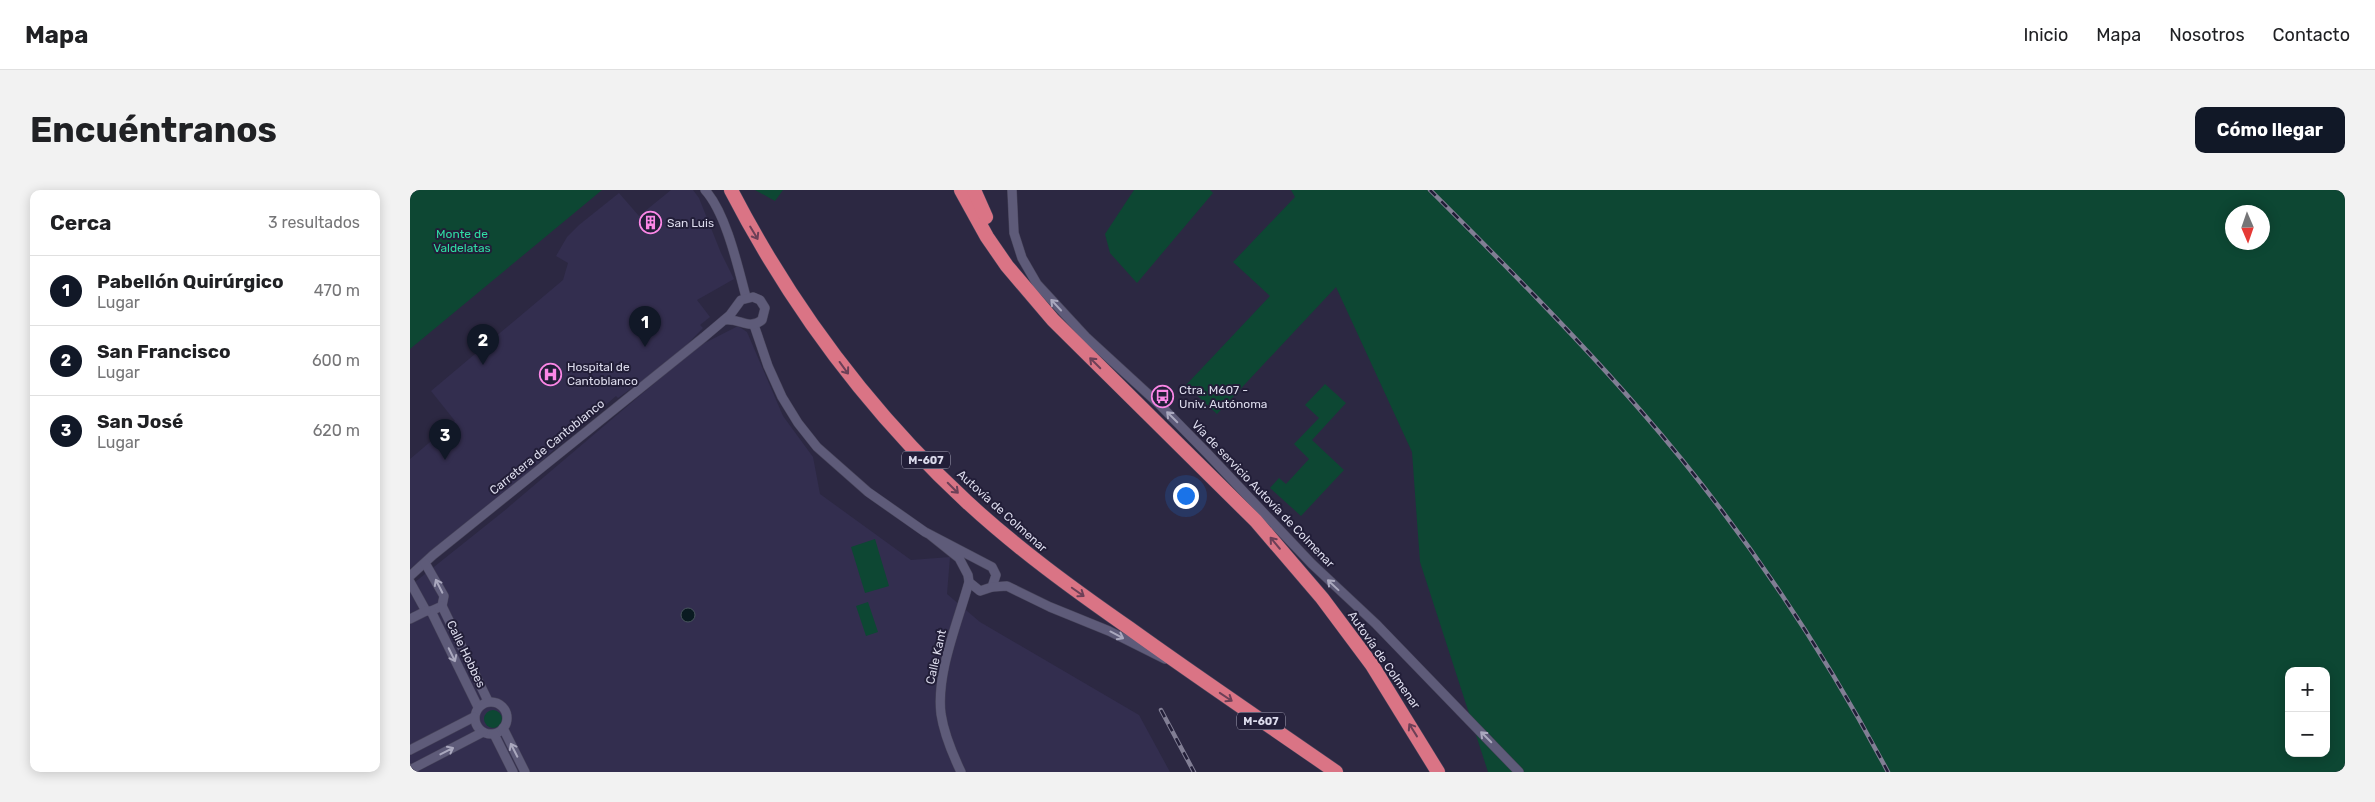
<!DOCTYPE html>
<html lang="es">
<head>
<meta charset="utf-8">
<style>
  :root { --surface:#fff; --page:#f2f2f2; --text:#202124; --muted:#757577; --line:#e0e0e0; --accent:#111827 }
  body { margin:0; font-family:Rubik,sans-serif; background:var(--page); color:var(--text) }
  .controls { position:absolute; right:15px; bottom:15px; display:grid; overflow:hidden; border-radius:10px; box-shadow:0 2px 12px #0003 }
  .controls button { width:45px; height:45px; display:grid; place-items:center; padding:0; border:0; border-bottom:1px solid var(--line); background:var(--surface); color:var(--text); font:25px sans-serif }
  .compass { position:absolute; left:1815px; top:15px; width:45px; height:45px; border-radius:50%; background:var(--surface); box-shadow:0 2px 12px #0003; rotate:178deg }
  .you { position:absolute; left:775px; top:305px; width:18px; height:18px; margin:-12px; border:4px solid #fff; border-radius:50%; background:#1a73e8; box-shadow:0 0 0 8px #1a73e833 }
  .badge { display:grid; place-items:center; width:32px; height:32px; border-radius:50%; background:var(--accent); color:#fff; font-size:16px; font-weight:700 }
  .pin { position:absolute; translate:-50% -41px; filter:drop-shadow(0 1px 2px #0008) }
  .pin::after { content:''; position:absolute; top:26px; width:18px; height:15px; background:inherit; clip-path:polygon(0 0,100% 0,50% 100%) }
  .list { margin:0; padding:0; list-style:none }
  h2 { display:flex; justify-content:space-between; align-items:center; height:65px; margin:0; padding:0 20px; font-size:21px }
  h2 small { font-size:16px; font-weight:400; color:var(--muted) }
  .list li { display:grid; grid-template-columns:32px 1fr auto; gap:15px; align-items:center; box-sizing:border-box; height:70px; padding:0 20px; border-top:1px solid var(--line) }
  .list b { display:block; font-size:19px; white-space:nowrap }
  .list p { margin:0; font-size:16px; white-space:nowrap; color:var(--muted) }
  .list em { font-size:16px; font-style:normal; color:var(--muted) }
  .map { position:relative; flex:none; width:1935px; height:582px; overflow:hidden; border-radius:10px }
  header { display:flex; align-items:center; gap:30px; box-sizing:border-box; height:70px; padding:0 25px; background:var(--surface); border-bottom:1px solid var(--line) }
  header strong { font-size:24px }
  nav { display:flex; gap:28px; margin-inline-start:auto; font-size:18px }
  .intro { display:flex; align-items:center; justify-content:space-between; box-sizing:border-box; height:120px; padding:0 30px }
  h1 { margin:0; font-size:35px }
  .button { padding:12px 22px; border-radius:10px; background:var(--accent); color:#fff; font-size:18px; font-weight:700 }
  main { display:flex; gap:30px; padding:0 30px }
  aside { flex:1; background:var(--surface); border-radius:10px; box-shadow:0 2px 12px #0003 }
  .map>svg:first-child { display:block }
  .built { fill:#332e4f }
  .green { fill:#0d4733; fill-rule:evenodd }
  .water { fill:#0a1b21; stroke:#49555e }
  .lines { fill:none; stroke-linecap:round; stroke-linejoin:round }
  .minor-casing { stroke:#48455b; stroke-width:10 }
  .highway-casing { stroke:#48455b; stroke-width:15 }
  .minor { stroke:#5e5b79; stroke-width:9 }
  .highway { stroke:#da7485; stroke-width:14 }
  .rail-casing { stroke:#817e94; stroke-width:4.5 }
  .rail { stroke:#221e38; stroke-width:2.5; stroke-dasharray:8; stroke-linecap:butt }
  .oneway { stroke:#6c4057 }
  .oneway2 { stroke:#aaa8be }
  .labels { text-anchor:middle; stroke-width:4; stroke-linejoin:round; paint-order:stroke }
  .shield { fill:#221e38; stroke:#a4a2b6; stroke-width:1 }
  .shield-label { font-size:11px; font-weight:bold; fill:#dcdbec }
  .poi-label { font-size:12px; fill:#dcdbec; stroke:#221e38; text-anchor:start }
  .park-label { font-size:12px; fill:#2fdea4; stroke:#221e38 }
  .street-label { font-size:12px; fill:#dcdbec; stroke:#221e38 }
</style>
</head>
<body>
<header>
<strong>Mapa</strong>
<nav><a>Inicio</a><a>Mapa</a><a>Nosotros</a><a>Contacto</a></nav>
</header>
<div class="intro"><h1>Encuéntranos</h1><a class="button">Cómo llegar</a></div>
<main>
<aside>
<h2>Cerca<small>3 resultados</small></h2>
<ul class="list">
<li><span class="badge">1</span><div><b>Pabellón Quirúrgico</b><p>Lugar</p></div><em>470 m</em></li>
<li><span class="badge">2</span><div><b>San Francisco</b><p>Lugar</p></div><em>600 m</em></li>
<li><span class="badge">3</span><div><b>San José</b><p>Lugar</p></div><em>620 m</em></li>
</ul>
</aside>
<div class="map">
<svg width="1935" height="582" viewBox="0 0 1935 582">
  <rect width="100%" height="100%" fill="#2c2842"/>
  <g class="built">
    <path d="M261 0H283L289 8 311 63 324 89 287 110 300 127 290 135 293 138 264 168 208 208 206 206 114 286 0 379V269L45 231 21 201 153 90 158 73 146 66 157 47 169 35 209 3 229 26Z"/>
    <path d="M328 136 337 142 373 226 403 267 410 304 501 370 540 367 537 404 570 432 729 525 760 582H0V396L94 321 287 157Z"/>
  </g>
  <g class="green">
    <path d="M0 0H192L0 159Z"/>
    <path d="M345 0H373L365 11Z"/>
    <path d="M724 0H800L803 3 727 93 700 63 695 44Z"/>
    <path d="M881 0H1935V582H1078L1010 372 1002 262 926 97 807 224 776 195 860 106 823 72 885 7ZM1822 22H1852V52H1822ZM1879 481H1916V563H1879Z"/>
    <path d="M915 194 936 213 902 250 934 280 891 326 860 298 869 288 876 294 899 269 884 254 909 228 895 215Z"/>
    <path d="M465 349 479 396 455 403 441 357Z"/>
    <path d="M458 412 468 442 456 446 446 416Z"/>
    <circle cx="83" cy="529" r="9"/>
  </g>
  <circle class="water" cx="278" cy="425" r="7"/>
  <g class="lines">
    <defs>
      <g id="minor">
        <path d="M295 0C316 23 328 77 336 107"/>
        <path d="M602 0 604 43 612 68 627 94 676 147 749 214 797 263 902 374 966 434 1109 582"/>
        <path d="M344 135 358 176 372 207 388 233 407 257 458 302 515 342 582 377 586 385 582 397 570 401 559 392 558 385 549 368 519 344"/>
        <path d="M0 386 23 365 294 147 320 125 331 110 343 107 350 110 355 118 352 130C338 141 329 127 314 130"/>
        <path d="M0 392 16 421H21L32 416 34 406 15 373"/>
        <path d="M582 397 597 396 640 417 699 441 755 469"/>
        <path d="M32 416 78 511"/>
        <path d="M21 421 68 517"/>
        <path d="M0 429 16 421"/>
        <circle cx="81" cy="528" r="16"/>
        <path d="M93 538 115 582"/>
        <path d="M84 544 103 582"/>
        <path d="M0 560 64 527"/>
        <path d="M0 580 73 542"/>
        <path d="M551 582C542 563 534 544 531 524 526 483 548 432 559 392"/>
      </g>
      <g id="highway">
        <path d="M321 0C381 116 461 223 557 312 608 359 663 399 719 438 787 487 857 534 926 582"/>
        <path d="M551 0 577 47 597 76 643 130 846 331 912 408 962 475 1028 582"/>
        <path d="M564 0 576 27"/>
      </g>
    </defs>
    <use href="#minor" class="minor-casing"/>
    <use href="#highway" class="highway-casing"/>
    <use href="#minor" class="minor"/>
    <use href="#highway" class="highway"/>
    <defs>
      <g id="rail">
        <path d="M1020 0C1092 72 1164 144 1231 221 1327 331 1410 454 1478 582"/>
        <path d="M751 520 784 582"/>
      </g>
    </defs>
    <use href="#rail" class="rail-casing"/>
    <use href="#rail" class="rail"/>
  </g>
  <defs><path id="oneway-shaft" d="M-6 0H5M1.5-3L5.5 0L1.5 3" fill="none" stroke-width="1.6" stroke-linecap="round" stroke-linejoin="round" transform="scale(1.25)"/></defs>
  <g class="oneway">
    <use href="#oneway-shaft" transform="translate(344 43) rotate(59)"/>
    <use href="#oneway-shaft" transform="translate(685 173) rotate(-135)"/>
    <use href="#oneway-shaft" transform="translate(434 178) rotate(54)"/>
    <use href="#oneway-shaft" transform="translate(543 298) rotate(45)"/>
    <use href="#oneway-shaft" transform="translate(865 353) rotate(-130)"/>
    <use href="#oneway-shaft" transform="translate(668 402) rotate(35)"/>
    <use href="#oneway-shaft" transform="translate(816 507) rotate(34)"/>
    <use href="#oneway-shaft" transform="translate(1003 540) rotate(-122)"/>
  </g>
  <g class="oneway2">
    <use href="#oneway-shaft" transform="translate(646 115) rotate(-133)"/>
    <use href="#oneway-shaft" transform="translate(762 227) rotate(-135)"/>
    <use href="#oneway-shaft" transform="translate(923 395) rotate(-137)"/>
    <use href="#oneway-shaft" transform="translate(29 396) rotate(-117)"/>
    <use href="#oneway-shaft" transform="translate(707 445) rotate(28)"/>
    <use href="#oneway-shaft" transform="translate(42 465) rotate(64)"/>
    <use href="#oneway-shaft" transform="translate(1076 547) rotate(-135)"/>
    <use href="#oneway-shaft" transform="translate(104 560) rotate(-117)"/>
    <use href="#oneway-shaft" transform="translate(37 561) rotate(-27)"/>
  </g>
  <defs>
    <symbol id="building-ring" viewBox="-11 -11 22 22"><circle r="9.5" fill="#221e38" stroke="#fb87e6" stroke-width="1.5"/><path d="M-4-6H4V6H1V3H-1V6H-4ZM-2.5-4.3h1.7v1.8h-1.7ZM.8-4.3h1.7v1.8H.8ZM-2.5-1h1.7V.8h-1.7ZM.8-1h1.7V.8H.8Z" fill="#fb87e6"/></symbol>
    <symbol id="hospital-ring" viewBox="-11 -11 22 22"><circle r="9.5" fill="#221e38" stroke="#fb87e6" stroke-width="1.5"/><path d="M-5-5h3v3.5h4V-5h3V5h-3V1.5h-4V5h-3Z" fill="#fb87e6"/></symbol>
    <symbol id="bus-ring" viewBox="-11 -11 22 22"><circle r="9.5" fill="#221e38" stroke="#fb87e6" stroke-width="1.5"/><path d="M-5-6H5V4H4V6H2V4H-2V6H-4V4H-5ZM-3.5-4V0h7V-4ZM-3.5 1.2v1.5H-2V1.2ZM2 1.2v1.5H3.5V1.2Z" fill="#fb87e6"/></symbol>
  </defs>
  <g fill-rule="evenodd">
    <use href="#building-ring" x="228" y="20" width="25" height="25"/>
    <use href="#hospital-ring" x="128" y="172" width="25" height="25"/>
    <use href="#bus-ring" x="740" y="194" width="25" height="25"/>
  </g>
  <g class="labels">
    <g class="shield">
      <rect x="492" y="261.5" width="48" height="17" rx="4"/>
      <rect x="827" y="522.5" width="48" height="17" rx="4"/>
    </g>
    <g class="shield-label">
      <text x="516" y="274">M-607</text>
      <text x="851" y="535">M-607</text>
    </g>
    <g class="poi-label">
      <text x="257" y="37">San Luis</text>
      <text x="157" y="181">Hospital de<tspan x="157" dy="14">Cantoblanco</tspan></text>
      <text x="769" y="204">Ctra. M607 -<tspan x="769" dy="14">Univ. Autónoma</tspan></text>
    </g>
    <g class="park-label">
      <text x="52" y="48">Monte de<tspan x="52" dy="14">Valdelatas</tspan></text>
    </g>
    <g class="street-label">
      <text transform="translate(137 257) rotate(-39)" y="4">Carretera de Cantoblanco</text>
      <text transform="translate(853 304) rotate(46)" y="4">Vía de servicio Autovía de Colmenar</text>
      <text transform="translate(592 321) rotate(42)" y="4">Autovía de Colmenar</text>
      <text transform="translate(56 464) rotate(64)" y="4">Calle Hobbes</text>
      <text transform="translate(526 467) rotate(-77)" y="4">Calle Kant</text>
      <text transform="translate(974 470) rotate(55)" y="4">Autovía de Colmenar</text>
    </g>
  </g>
</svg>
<div class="controls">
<button>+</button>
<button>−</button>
</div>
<svg class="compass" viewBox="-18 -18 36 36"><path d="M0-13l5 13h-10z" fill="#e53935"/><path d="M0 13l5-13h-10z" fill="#757577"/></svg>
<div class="you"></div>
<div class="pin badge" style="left:235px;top:157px">1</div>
<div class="pin badge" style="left:73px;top:175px">2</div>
<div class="pin badge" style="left:35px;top:270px">3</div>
</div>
</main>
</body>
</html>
